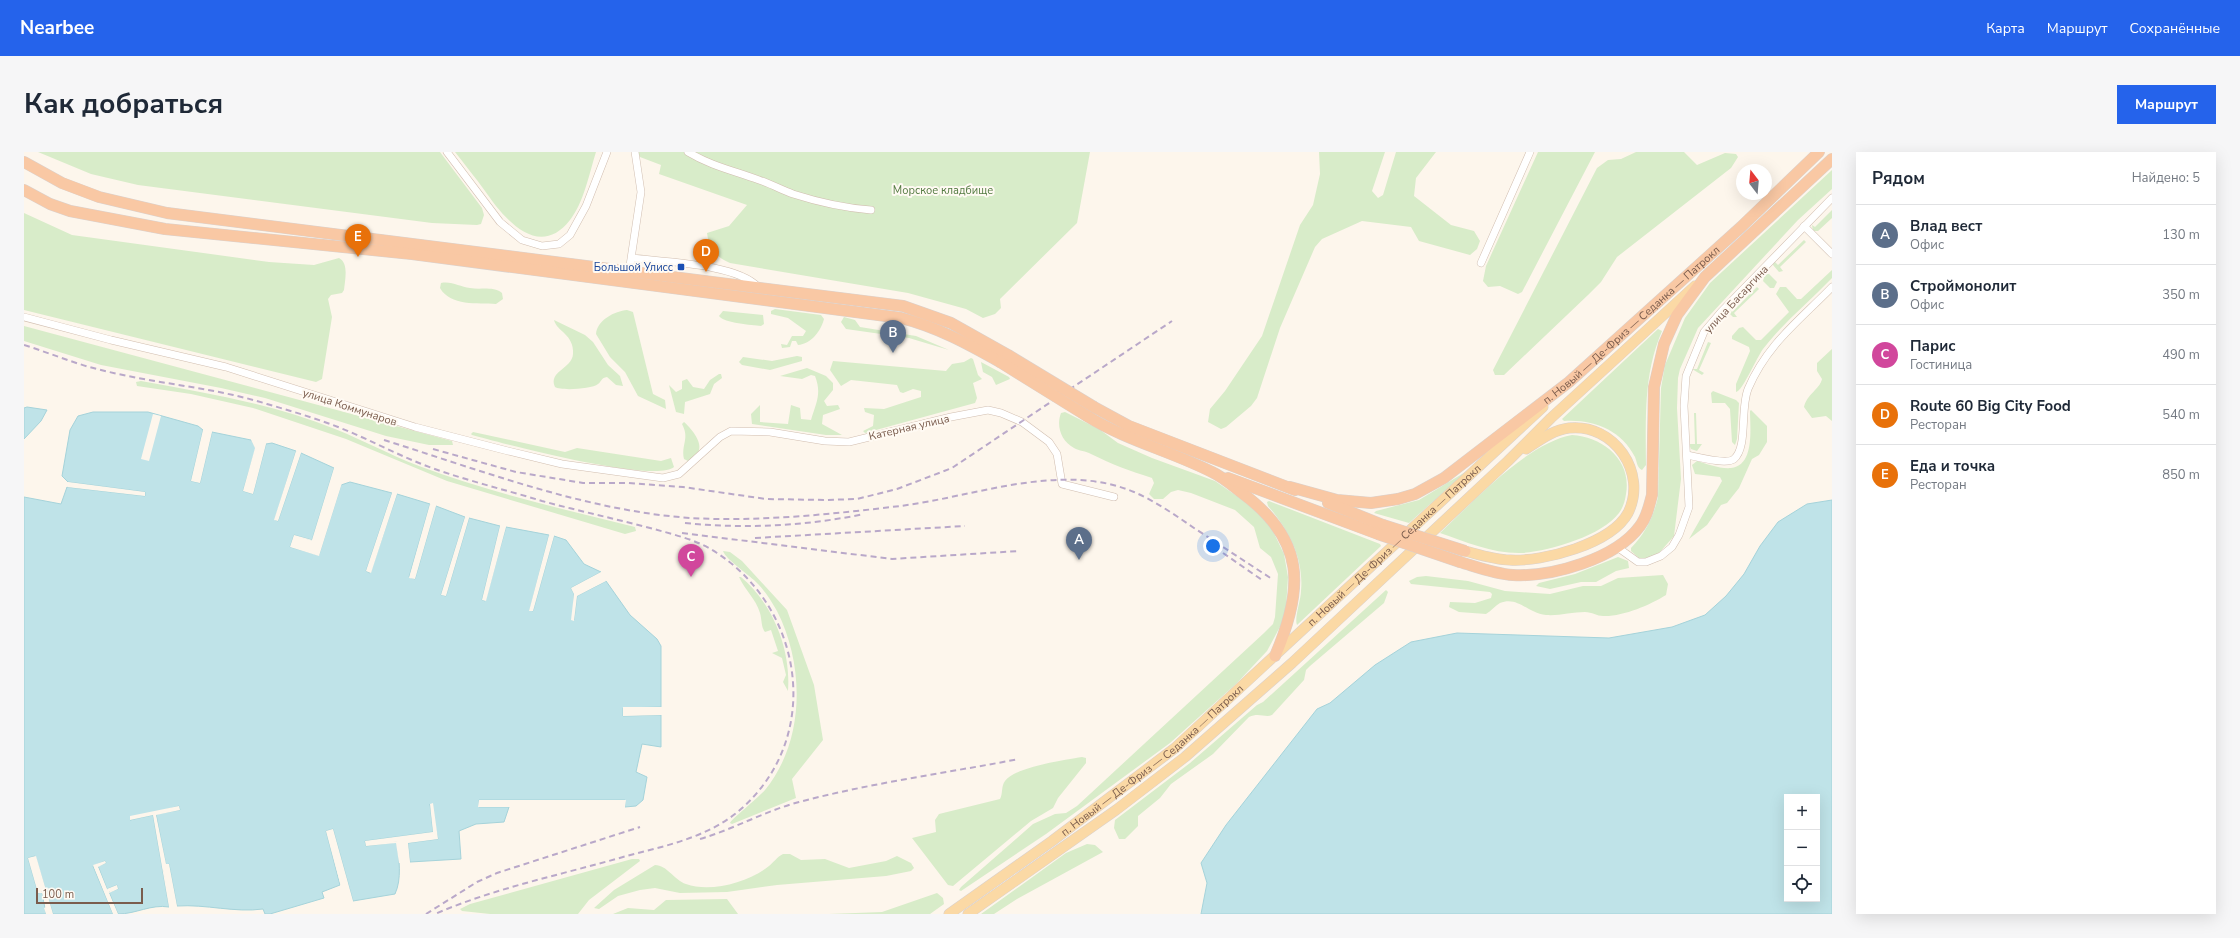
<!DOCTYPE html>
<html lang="ru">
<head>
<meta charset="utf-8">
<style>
  :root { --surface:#fff; --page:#f6f6f7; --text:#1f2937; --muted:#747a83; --line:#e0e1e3; --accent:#2563eb }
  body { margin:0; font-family:"Nunito Sans",sans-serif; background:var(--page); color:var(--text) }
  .controls { position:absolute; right:12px; bottom:12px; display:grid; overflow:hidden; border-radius:0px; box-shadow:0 4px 16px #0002 }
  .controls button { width:36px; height:36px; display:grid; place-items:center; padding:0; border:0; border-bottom:1px solid var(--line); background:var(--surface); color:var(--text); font:20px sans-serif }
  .compass { position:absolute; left:1712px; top:12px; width:36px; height:36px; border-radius:50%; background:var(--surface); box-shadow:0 4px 16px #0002; rotate:344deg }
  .scale { position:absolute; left:12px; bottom:10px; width:107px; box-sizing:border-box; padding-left:4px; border:2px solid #7a5c4d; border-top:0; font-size:11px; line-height:14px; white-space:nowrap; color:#7a5c4d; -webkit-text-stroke:3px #fffaf3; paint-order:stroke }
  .you { position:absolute; left:1189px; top:394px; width:14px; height:14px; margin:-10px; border:3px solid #fff; border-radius:50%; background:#1a73e8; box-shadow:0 0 0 6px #1a73e833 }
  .badge { display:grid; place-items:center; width:26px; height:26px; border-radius:50%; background:var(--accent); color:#fff; font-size:13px; font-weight:700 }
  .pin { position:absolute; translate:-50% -33px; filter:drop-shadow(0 1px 2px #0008) }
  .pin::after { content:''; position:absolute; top:21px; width:14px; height:12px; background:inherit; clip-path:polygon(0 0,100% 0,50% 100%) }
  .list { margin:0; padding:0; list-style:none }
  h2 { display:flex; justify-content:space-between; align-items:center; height:52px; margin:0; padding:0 16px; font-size:17px }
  h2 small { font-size:13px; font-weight:400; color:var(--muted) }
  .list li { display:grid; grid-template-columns:26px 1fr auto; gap:12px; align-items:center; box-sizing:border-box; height:60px; padding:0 16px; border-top:1px solid var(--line) }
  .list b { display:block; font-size:15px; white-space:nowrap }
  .list p { margin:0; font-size:13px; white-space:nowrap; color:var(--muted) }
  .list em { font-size:13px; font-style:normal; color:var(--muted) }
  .icon { flex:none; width:22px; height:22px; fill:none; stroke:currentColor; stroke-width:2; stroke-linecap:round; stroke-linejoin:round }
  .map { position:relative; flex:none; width:1808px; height:762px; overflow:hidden; border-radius:0px }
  header { display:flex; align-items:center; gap:24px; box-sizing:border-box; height:56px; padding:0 20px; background:var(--accent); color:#fff }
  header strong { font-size:19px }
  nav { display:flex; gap:22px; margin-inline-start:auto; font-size:14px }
  .intro { display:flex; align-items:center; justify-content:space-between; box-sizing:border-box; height:96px; padding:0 24px }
  h1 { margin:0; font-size:28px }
  .button { padding:10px 18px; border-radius:0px; background:var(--accent); color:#fff; font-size:14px; font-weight:700 }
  main { display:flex; gap:24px; padding:0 24px }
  aside { flex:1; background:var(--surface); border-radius:0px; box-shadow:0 4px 16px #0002 }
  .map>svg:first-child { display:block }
  .green { fill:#d8ecc9 }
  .water { fill:#bfe3e8; stroke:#a5d3da; fill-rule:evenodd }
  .pier { fill:#fdf6ec }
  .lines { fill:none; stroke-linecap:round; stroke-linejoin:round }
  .minor-casing { stroke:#d1beb0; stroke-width:8 }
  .primary-casing { stroke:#dad1cd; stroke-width:11 }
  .trunk-casing { stroke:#dad1cd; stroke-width:12 }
  .minor { stroke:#fff; stroke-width:7 }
  .primary { stroke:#fbd9a5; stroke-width:10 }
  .trunk { stroke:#f9c8a4; stroke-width:11 }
  .rail { stroke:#b9a8c9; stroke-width:2; stroke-dasharray:6 4; stroke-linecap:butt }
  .trunk-bridge-casing { stroke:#dad1cd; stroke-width:12; stroke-linecap:butt }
  .trunk-bridge { stroke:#f9c8a4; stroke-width:11 }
  .transit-dot { fill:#1a4fb4; stroke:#fffaf3; stroke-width:1.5 }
  .labels { text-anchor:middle; stroke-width:4; stroke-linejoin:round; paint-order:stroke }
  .park-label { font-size:11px; fill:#537a41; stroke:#fffaf3 }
  .transit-label { font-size:11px; fill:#164399; stroke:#fffaf3; text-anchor:end }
  .street-label { font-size:11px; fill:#7a5c4d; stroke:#fffaf3 }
</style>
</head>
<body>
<header>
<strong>Nearbee</strong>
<nav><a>Карта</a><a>Маршрут</a><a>Сохранённые</a></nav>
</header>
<div class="intro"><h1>Как добраться</h1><a class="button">Маршрут</a></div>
<main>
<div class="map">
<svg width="1808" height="762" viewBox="0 0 1808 762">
  <rect width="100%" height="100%" fill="#fdf6ec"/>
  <g class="green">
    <path d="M14 0H416L458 56 460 63 457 72 453 73 408 71 114 33 67 22Z"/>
    <path d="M431 0H572C565 22 560 50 546 68 514 109 479 65 461 39 451 25 441 13 431 0Z"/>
    <path d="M614 0H1066L1053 71 976 147 977 156 971 162 959 166 942 157 884 141 706 111C692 105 685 97 683 81L705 74 723 53 635 22 637 13 616 5Z"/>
    <path d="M1295 0H1361L1348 39 1354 46 1359 43 1372 0H1412L1392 26 1390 44 1427 73 1450 79 1456 89 1453 97 1446 103 1395 89 1387 75 1338 69 1298 87 1291 95 1256 176 1233 246 1227 254 1202 275 1197 277 1184 270 1186 257 1201 239 1238 184 1276 73 1289 53 1296 22Z"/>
    <path d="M1514 0H1571L1498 140 1494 142 1476 134 1464 135 1459 129 1462 114Z"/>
    <path d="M1612 0H1660L1673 13 1701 1 1712 2 1714 5 1707 16 1593 105 1577 130 1564 143 1480 223H1471L1469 218 1573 16 1584 8 1597 7Z"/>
    <path d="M1808 18V37L1774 68 1674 176 1656 217 1654 226 1653 256 1657 327 1650 384 1636 400 1626 405 1616 407 1607 399V396C1622 380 1629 366 1634 345L1637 236 1641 213 1661 166 1686 131Z"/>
    <path d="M1808 58V66L1794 79H1789L1788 73 1791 75Z"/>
    <path d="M0 61 48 83 245 110 290 113 315 106C325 111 321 128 320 138L318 141 307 143 304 147 308 165 298 227 292 230 0 158Z"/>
    <path d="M1780 88 1782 90 1756 115 1759 119 1755 120 1749 113 1750 109 1754 113Z"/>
    <path d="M1808 118V126C1785 150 1759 171 1739 197 1733 205 1718 240 1712 240V232L1726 199 1725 195 1708 187V184L1715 176 1719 175 1732 188H1737L1765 160 1752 142 1756 135H1762L1773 147H1777Z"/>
    <path d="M1741 122H1745L1753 130 1750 136H1746L1739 129Z"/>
    <path d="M417 131C428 129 436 135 446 136 457 138 469 134 478 141L479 147 472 152C454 151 426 154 416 136Z"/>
    <path d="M1733 135 1735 137 1710 161 1713 165H1709L1705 161 1704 156 1708 160Z"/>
    <path d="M751 157 797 163 800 167C797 179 787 192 774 193L772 189H768L766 195 758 196 757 192 763 193 768 184H779L782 179 764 166 747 162V159Z"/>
    <path d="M603 158 609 160 629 242 641 248 642 257 614 244 601 220 586 205 572 182C573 168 591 159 603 158Z"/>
    <path d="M699 159 739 163 740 172 737 174C728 173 700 171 695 164Z"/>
    <path d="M820 165 831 168 836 175 892 184 925 198 885 186 822 177 817 170Z"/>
    <path d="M530 168 561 183 569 190 584 213 596 224 599 234 592 233 583 225C577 226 578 229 574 232 568 237 537 239 531 235 524 219 548 217 549 202 550 182 533 180 530 168Z"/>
    <path d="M0 174 428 289 429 293H405L362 284 241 246 197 236 77 213 0 189Z"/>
    <path d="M1634 177 1638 179C1619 223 1622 267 1622 313L1618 318C1613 316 1613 310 1611 305 1597 278 1570 267 1540 269L1538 267Z"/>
    <path d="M1684 190 1687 191 1675 218 1680 221 1678 223 1668 217H1673Z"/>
    <path d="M1808 197V269L1802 264 1788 266 1780 255C1783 242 1796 237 1798 227L1793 219V211Z"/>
    <path d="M773 204 778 205V209L746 218 718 213 715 210 719 205 748 209Z"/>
    <path d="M947 206 949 207 954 223 958 227 949 231 953 246 951 251 841 281 839 279 849 274 850 263 841 260 840 256 860 257 897 245V239L889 237 879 241 876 240 873 233 827 228 817 234 806 218 809 209 922 219 928 212 940 210Z"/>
    <path d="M957 210 985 225 986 227 972 233 968 225 959 220Z"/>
    <path d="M783 216 802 224 809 231V238L800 249 803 254 814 253 816 257 799 263 798 272 818 283H802L728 272 727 262 736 253V270L764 272 767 253 776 256 777 267 787 268C792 251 798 242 791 224L787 223 778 227 756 224Z"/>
    <path d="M695 222H697L698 226 690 232 686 242 661 250 660 262 652 260 645 233 652 240 658 237V229L663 227 669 235 680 237 686 228Z"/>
    <path d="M117 229C183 241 249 252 311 277 339 288 366 303 395 314 464 340 538 357 611 375L612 379 601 382 423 329 322 287 229 256 167 242 113 234 112 230Z"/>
    <path d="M1689 239 1712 248 1715 251 1713 287 1711 293 1708 290 1706 257 1701 251H1688L1687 241Z"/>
    <path d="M1727 258 1743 274V290L1735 303 1728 307 1715 336 1703 351 1697 353 1683 373 1665 387 1698 329 1696 325 1671 322 1668 313 1673 309C1683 312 1696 317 1707 316 1731 314 1726 275 1726 259Z"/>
    <path d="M1041 260 1075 277 1094 291 1128 306 1191 329 1233 358 1246 373 1260 402 1264 425 1262 456 1258 471 1243 499 1213 531 1146 591 1022 682 937 739 935 738 937 735 1009 672 1031 662 1042 661 1053 654 1240 481 1249 472 1251 465 1254 422 1247 405 1236 396 1230 375 1211 358 1167 341 1154 338 1147 340 1139 347H1130L1125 342 1130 331 1128 326C1106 319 1087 312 1067 302 1062 299 1055 299 1050 296 1037 289 1032 274 1037 261Z"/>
    <path d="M1670 261H1672L1673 292H1678L1673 299 1667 297 1665 292H1671Z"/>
    <path d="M660 270C666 275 678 289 675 298 674 302 667 307 664 309L660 307C657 292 666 287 658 272Z"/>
    <path d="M449 280 541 300 553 296 637 309 647 306 650 315C631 332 477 291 448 283L447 282Z"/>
    <path d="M1548 283C1579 285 1608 308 1602 342 1601 349 1599 356 1595 361 1578 384 1525 399 1498 401 1470 402 1442 390 1416 381 1449 350 1503 291 1548 283Z"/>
    <path d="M1443 319 1385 371 1350 361 1352 359 1395 348Z"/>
    <path d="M1245 349 1356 392 1357 394 1273 473C1270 466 1277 448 1277 439 1280 407 1265 378 1244 354L1243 350Z"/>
    <path d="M699 399 706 400 718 409 763 458 790 533 799 588 768 627 772 646 708 672 706 671C707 668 735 645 741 638 781 589 781 514 753 459 748 450 741 439 734 432 726 423 702 408 699 399Z"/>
    <path d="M1594 405 1604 409 1605 416 1592 419 1572 430H1557L1526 437 1512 434 1515 431 1551 422Z"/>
    <path d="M1639 423 1644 432 1642 443C1626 453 1598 465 1579 464 1573 464 1568 460 1561 460 1548 460 1535 464 1522 463 1503 461 1494 444 1476 451 1471 454 1467 459 1462 462L1435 460 1425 455 1426 450 1451 451 1467 446 1468 442 1466 440 1387 432 1385 429 1393 425 1402 424 1444 429 1481 439 1526 442 1559 434H1577L1594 426Z"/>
    <path d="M715 425H717C749 452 767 497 764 539L759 530 762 523 758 506 748 501 754 499 747 478 741 480C737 475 738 468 736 461 732 447 721 438 715 425Z"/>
    <path d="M1362 438 1364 440 1360 451 1286 514 1282 518 1280 528 1248 563C1241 566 1235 560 1225 565L1189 602 1147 632 1136 646 1114 664V674L1101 687H1095L1090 676 1091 668 1166 611 1233 553 1239 550Z"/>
    <path d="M1058 605 1062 606V611L1034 646 1029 656 1007 669 929 734 924 733 888 686 912 680 911 668 915 662 976 647C979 642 977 634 981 629 991 615 1040 608 1058 605Z"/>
    <path d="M1063 692 1071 693 1079 700 993 747 970 762H957L1042 701Z"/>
    <path d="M759 702H766L777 708 801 707 825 716 862 709 873 704 887 711 890 716 887 719 862 724 753 733 703 740 656 741 631 736 616 738 594 744 575 757 570 756 590 738 631 713C643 713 650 728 662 732 687 741 725 730 745 714 750 710 753 705 759 702Z"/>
    <path d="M608 707H615L616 709 565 748 554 762H466L438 759 436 757 446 752Z"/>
    <path d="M913 741 919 746 920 752 906 762H805L858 760Z"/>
    <path d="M703 747 714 762H589L604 756 630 758 642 748Z"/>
  </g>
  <g class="water">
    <path d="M3 255 23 258 17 269 0 287V256Z"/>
    <path d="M69 260H124L174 274 179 278 167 329 176 331 188 280 227 288 232 296 219 339 229 342 242 292 248 291 272 299 251 368 254 369 277 301 310 316 288 388 270 383 266 395 295 403 317 333 326 330 368 341 342 419 346 421 373 342 406 352 385 425 391 427 412 354 441 365 417 443 422 444 445 366 476 374 458 448 461 449 482 375 525 383 506 458 509 459 530 384 542 388 560 412 577 420 547 436 550 442V468L553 444 582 429 606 463 633 487 637 494V555L599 556V564L637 563V595L618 592 612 620 623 625 619 648 612 654 601 655V648H455V655H485L480 670 452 672 435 679 437 707 386 710 384 691 414 687 406 652 409 680 341 689 342 694 373 690C375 707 378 727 371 742L329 749 309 677 302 679 316 733 298 740 300 746 246 762H241L239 757C211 761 182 752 153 754L145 712 142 713 132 662 156 658 155 654 106 668 129 663 145 755C127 752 112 762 94 762L85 740 94 737 93 733 83 737 74 714 82 711 81 709 69 714 89 762H29L11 704 4 706 14 741 18 740 22 762H0V345L37 352 43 335 121 344V340L44 330 38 324 46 278 54 264Z"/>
    <path d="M1808 348V762H1177L1183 731 1177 711 1202 673 1293 557 1306 551 1351 513 1387 490 1433 481 1585 486 1648 475 1681 463 1702 444 1720 422 1736 394 1754 370 1783 352ZM1763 645H1793V747H1763Z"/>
  </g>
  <g class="pier">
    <path d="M129 262 137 264 125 309 117 307Z"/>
    <path d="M179 278H181L169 327 174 329 186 279 188 280 176 331 167 329Z"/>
    <path d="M227 288 230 289 234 296 222 338 228 340 240 292H242L229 342 219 339 231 296Z"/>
    <path d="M272 299 274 300 256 358 275 300 277 301 254 369 250 368Z"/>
    <path d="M310 316H312L290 389 272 385 269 393 294 401 315 332 318 331 295 404 266 395 270 383 288 388Z"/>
    <path d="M44 330 121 340V344L43 335 44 333 119 342 44 332Z"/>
    <path d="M368 341H370L344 418 371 342H373L347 421 342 419Z"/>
    <path d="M406 352 408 353 387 424 390 425 410 354H412L391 427 385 426Z"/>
    <path d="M441 365H442L420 442 443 365 445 366 422 444 417 443Z"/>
    <path d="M476 374H478L462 439 480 375H482L462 449 458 448Z"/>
    <path d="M525 383 527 384 515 431 528 384H530L509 459H505Z"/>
    <path d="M577 420 578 422 550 437 552 442 581 427 582 429 553 444 550 469 547 468 550 442 547 436Z"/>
    <path d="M599 555H637V557H601V562L637 561V563L599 564Z"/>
    <path d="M455 648H602L601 655H599L600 650H457L456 653H485L487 655H454Z"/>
    <path d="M409 651 414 687 384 691 386 710H384L382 689 411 685V682L343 690 344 692 374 689 377 711H375L372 691 342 694 341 689 409 680 406 652Z"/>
    <path d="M155 654 156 658 132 663 142 712H145L153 754H151L144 714H141L139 716 147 755H145L129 663 106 668V664Z"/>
    <path d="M309 677 329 749H327L308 679 304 680 318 733 317 735 302 679Z"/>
    <path d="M12 704 29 762H27L10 706 6 707 16 739 20 740 24 762H22L20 756 22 755 18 741H14L4 706Z"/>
    <path d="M81 709 82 711 74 715 83 737 93 733 94 737 85 741 94 762H92L83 741 92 735 82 738 72 715 91 762H89L69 713Z"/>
  </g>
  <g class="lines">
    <defs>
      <g id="minor">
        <path d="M423 0 476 70 498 88 518 94 535 92 546 83 562 54 583 0"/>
        <path d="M664 0C687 14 711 19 735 28 747 32 758 38 769 42 794 50 821 56 847 58"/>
        <path d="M1780 74 1808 102"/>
        <path d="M609 106C641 110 713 112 734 135"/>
        <path d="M1457 111 1506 0"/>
        <path d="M605 120 617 40 611 0"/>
        <path d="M0 165 87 188 202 215 391 275 484 299 538 312 639 326 655 322 696 285 707 279 746 280 801 289 825 290 927 265 964 258 977 261 998 270 1025 290 1033 302 1038 332 1090 345"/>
        <path d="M1663 303C1673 305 1703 313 1710 307 1724 295 1716 257 1724 237 1743 192 1775 169 1808 135"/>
        <path d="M1593 395 1614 410H1622L1637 404 1648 395 1655 383 1665 355 1660 254 1662 224 1680 180 1697 160 1808 46"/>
      </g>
      <g id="primary">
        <path d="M1441 399C1456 403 1471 408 1486 408 1519 410 1587 392 1604 361 1624 321 1590 271 1545 276 1529 278 1516 288 1502 297"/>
        <path id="s1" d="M925 762 1028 689 1151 596 1519 255"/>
        <path d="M944 762 1092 658 1161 605 1268 511 1484 309 1527 266 1671 134"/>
      </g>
      <g id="trunk">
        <path d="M0 10 38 31 75 45 143 61 879 154 927 171 984 203"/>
        <path d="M0 38 26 52 46 59 141 77 388 102 877 166C913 175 944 192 976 210"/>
        <path d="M1070 255 1105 274 1271 338"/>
        <path d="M1063 264C1103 289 1147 299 1188 320 1199 325 1209 334 1218 341 1282 388 1280 437 1251 504"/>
        <path d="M1204 326 1354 382"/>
        <path id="s2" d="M1266 335 1313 348 1347 351 1374 347 1391 342 1420 326 1545 230 1717 75 1795 0"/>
        <path d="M1304 351 1359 373"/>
        <path d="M1436 410C1453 415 1471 422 1489 423 1528 425 1592 407 1616 374 1623 365 1625 354 1628 343L1630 235 1640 192 1653 163 1681 125 1808 7"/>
      </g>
    </defs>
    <use href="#minor" class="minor-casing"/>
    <use href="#primary" class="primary-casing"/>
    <use href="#trunk" class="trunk-casing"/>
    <use href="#minor" class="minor"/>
    <use href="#primary" class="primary"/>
    <use href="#trunk" class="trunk"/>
    <g class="rail">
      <path d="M0 193C26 201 51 212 77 218 132 232 189 235 243 252 267 259 291 266 314 275 342 286 368 300 395 311 432 326 479 337 518 349 555 359 592 367 630 377 651 383 674 388 693 401 780 458 799 585 717 657 684 686 640 694 599 705 536 723 471 736 411 762"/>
      <path d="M360 288C459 319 563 359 667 366 733 370 810 362 876 354 950 345 1037 309 1110 340 1131 349 1151 363 1170 376 1196 393 1222 410 1248 427"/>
      <path d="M409 297 492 320 559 331H604L659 335 742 347 802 348 833 347 873 337 928 316 1148 169"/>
      <path d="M661 371C721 377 782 374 840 362"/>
      <path d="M658 381 868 407 995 399"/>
      <path d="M731 386 941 374"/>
      <path d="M1199 401 1238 428"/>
      <path d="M676 687C710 677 741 659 775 650 847 631 922 621 995 607"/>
      <path d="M402 762 453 730 473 721 616 675"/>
    </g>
    <defs>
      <g id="trunk-bridge">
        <path d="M984 203 1070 255"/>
        <path d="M976 210 1063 264"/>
        <path d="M1359 373 1441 399"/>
        <path d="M1354 382 1436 410"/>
      </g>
    </defs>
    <use href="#trunk-bridge" class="trunk-bridge-casing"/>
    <use href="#trunk-bridge" class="trunk-bridge"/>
  </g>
  <rect class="transit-dot" x="653" y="111" width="8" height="8" rx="2"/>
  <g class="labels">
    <g class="park-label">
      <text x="919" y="42">Морское кладбище</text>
    </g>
    <g class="transit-label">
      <text x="649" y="119">Большой Улисс</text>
    </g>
    <g class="street-label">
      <text transform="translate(1712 147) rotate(-47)" y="4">улица Басаргина</text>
      <text dy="4" stroke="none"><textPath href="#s2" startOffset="403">п. Новый — Де-Фриз — Седанка — Патрокл</textPath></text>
      <text transform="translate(326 255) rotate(18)" y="4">улица Коммунаров</text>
      <text transform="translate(885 275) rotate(-13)" y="4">Катерная улица</text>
      <text dy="4" stroke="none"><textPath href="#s1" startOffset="579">п. Новый — Де-Фриз — Седанка — Патрокл</textPath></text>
      <text dy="4" stroke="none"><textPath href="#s1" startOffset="255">п. Новый — Де-Фриз — Седанка — Патрокл</textPath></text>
    </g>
  </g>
</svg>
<div class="controls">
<button>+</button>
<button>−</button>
<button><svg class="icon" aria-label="locate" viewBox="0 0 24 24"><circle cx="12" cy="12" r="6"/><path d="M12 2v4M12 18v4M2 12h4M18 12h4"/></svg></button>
</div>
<svg class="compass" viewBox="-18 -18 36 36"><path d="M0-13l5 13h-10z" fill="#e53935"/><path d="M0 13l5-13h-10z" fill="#747a83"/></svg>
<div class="scale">100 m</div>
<div class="you"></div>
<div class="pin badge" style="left:1055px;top:408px;background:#5c6f8a">A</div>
<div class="pin badge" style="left:869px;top:201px;background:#5c6f8a">B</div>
<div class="pin badge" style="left:667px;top:425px;background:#d1479c">C</div>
<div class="pin badge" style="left:682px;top:120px;background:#e8710a">D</div>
<div class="pin badge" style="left:334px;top:105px;background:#e8710a">E</div>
</div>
<aside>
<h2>Рядом<small>Найдено: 5</small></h2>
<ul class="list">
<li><span class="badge" style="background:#5c6f8a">A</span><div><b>Влад вест</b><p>Офис</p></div><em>130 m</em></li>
<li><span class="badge" style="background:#5c6f8a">B</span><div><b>Строймонолит</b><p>Офис</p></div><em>350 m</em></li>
<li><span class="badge" style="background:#d1479c">C</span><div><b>Парис</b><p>Гостиница</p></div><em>490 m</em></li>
<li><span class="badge" style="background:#e8710a">D</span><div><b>Route 60 Big City Food</b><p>Ресторан</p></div><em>540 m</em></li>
<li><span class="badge" style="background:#e8710a">E</span><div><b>Еда и точка</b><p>Ресторан</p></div><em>850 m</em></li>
</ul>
</aside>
</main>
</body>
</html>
